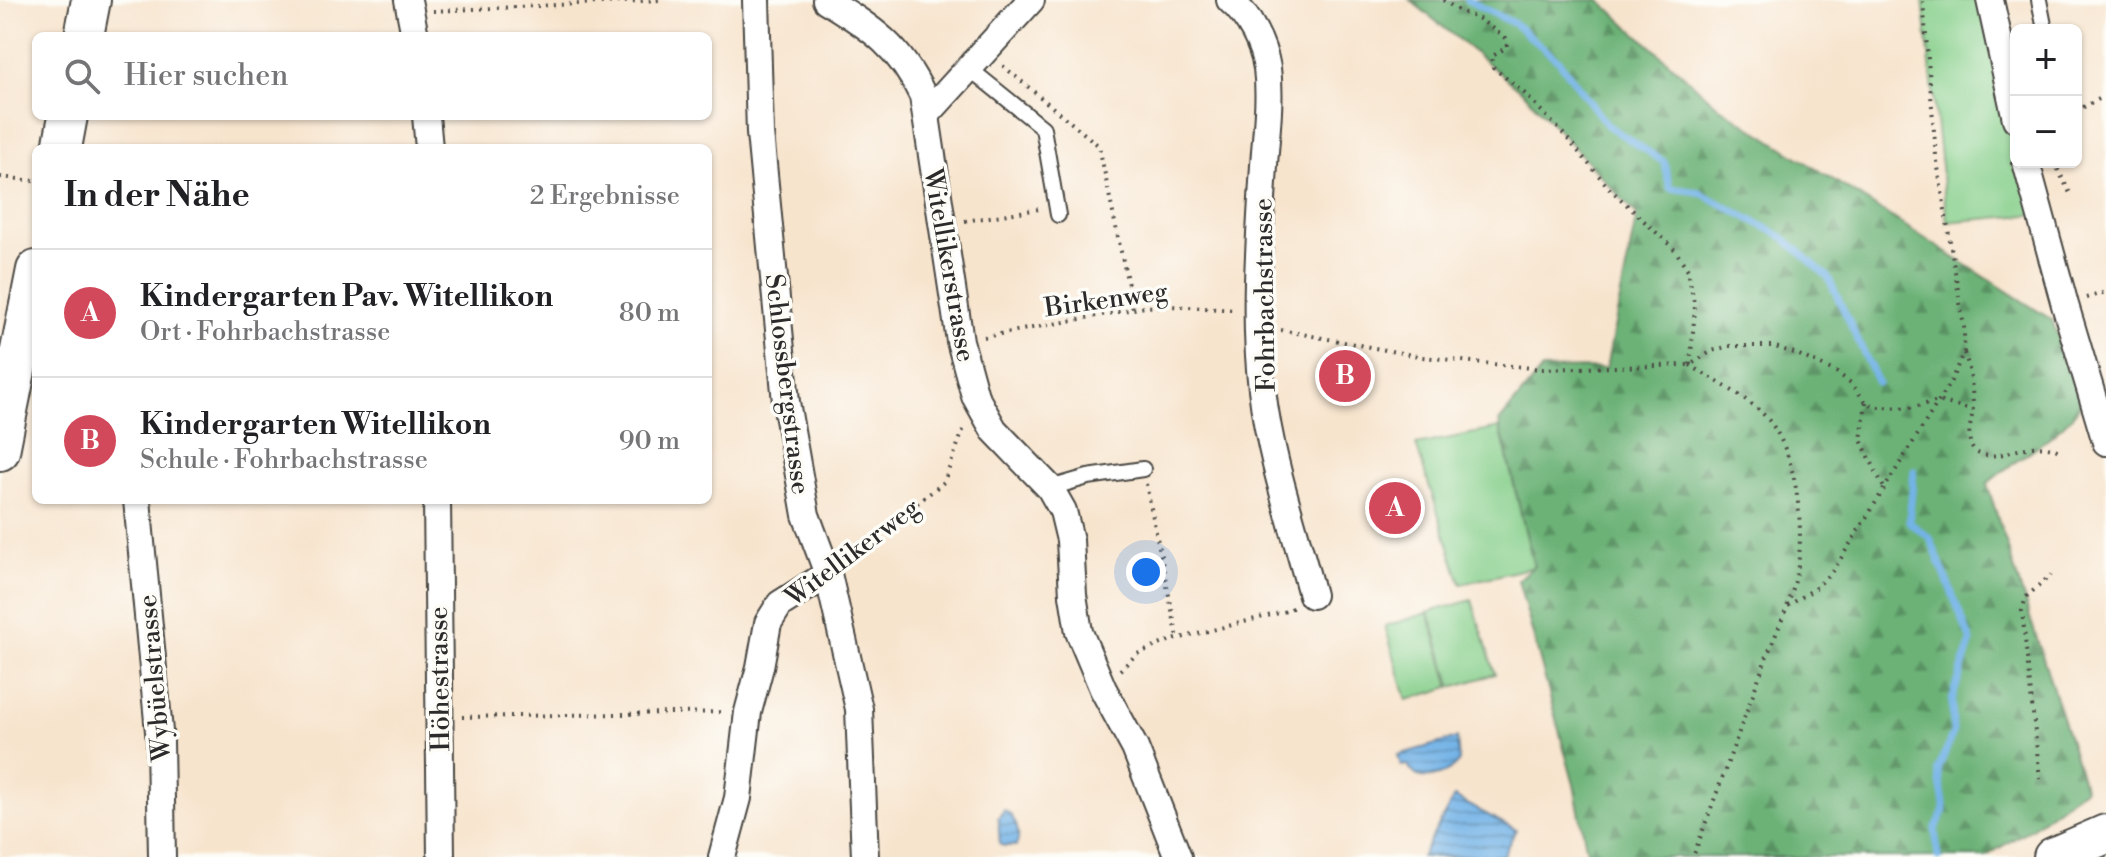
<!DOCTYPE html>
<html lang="de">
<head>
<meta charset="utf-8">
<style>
  :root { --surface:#fff; --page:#f2f2f2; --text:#202124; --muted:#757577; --line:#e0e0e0; --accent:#d1495b }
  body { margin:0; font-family:"Libre Bodoni",serif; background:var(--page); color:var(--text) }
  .controls { position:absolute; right:24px; top:24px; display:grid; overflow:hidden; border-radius:12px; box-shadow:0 2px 6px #0004 }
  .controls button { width:72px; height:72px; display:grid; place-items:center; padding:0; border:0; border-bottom:2px solid var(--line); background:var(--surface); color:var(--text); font:40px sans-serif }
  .you { position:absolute; left:1146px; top:572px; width:28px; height:28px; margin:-20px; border:6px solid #fff; border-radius:50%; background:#1a73e8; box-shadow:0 0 0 12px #1a73e833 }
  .badge { display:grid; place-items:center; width:52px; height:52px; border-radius:50%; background:var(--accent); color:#fff; font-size:26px; font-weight:700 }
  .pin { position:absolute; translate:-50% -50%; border:4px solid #fff; box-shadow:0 2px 8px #0006 }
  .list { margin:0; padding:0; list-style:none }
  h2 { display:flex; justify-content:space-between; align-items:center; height:104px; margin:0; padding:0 32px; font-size:34px }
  h2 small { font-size:26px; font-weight:400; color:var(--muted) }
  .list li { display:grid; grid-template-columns:52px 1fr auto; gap:24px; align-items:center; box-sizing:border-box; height:128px; padding:0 32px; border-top:2px solid var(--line) }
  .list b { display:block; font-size:30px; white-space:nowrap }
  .list p { margin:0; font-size:26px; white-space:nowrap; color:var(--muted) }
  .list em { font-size:26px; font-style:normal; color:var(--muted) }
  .icon { flex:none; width:44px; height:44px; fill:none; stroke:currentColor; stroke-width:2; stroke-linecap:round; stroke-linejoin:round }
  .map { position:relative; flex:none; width:2106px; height:857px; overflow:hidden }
  .search { position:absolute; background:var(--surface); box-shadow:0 2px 6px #0004; left:32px; top:32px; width:680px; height:88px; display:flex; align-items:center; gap:20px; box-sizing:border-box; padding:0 28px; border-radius:12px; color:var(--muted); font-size:30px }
  .panel { position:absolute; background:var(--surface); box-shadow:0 2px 6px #0004; left:32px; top:144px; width:680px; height:360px; border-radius:12px }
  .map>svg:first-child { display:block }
  .green { fill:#86cf8b; stroke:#587d5b; stroke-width:2 }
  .forest { fill:url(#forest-firs); stroke:#4c6e51; stroke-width:2 }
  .water { fill:url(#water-rules); stroke:#4f6f89; stroke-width:2 }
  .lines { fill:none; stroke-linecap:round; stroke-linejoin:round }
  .stream { stroke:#73b3e7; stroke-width:7 }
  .service-casing { stroke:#4a4743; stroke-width:18 }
  .minor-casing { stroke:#4a4743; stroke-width:30 }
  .secondary-casing { stroke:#4a4743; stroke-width:42 }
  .path { stroke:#4a4743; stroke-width:4; stroke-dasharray:2 6; stroke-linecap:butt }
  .service { stroke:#fff; stroke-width:14 }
  .minor { stroke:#fff; stroke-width:26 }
  .secondary { stroke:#fff; stroke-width:38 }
  .labels { text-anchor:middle; stroke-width:7; stroke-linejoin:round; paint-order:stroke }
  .street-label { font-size:26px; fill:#2b2b2b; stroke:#fdfcf7 }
</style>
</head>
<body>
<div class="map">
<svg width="2106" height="857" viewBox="0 0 2106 857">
  <defs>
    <pattern id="forest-firs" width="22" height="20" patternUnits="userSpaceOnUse" patternTransform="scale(2)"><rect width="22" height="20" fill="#6cb277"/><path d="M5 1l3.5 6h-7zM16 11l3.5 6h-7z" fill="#599162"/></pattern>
    <pattern id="water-rules" width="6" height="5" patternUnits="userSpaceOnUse" patternTransform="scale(2)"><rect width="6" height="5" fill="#73b3e7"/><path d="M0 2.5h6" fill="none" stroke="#5f92bb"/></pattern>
  </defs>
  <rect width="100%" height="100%" fill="#fdfcf7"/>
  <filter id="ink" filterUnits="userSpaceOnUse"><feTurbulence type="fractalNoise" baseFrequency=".0125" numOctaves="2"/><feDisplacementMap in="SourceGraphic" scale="16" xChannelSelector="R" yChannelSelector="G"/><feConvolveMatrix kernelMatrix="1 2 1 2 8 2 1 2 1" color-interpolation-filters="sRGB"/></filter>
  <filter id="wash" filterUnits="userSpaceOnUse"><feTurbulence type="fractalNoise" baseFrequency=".006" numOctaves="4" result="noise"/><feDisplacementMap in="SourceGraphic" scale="32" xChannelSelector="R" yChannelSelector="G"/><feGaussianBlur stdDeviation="1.8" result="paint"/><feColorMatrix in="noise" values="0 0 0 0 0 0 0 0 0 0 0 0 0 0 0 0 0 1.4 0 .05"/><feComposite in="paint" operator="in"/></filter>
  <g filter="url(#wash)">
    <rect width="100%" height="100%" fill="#f7e4cd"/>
    <g class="green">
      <path d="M1923 0H1990L2016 119V162L2039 214 1947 222Z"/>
      <path d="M1500 428 1534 567 1461 584 1416 445Z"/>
      <path d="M1472 600 1495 674 1452 687 1429 612Z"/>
      <path d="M1428 613 1450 687 1407 700 1385 626Z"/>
    </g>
    <path class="forest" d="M1410 0H1599L1718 106 2052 320 2081 404C2062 436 2015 458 1987 484L2085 788 2033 827 1985 857H1588L1574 785 1518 580 1534 566 1499 422 1542 369 1606 368 1637 215 1524 93Z"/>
    <g class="water">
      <path d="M1457 738 1459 762C1451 772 1430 782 1416 775 1412 772 1410 768 1407 765L1401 766 1398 755Z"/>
      <path d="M1454 797 1516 830 1502 857H1421Z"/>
      <path d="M1004 810C1015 816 1022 834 1016 846H1004L1000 844 998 818Z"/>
    </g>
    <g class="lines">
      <g class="stream">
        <path d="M1467 0 1515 24 1558 60 1607 125 1664 162 1670 188 1699 192 1783 237 1828 277 1878 383"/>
        <path d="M1914 471 1909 522 1930 538 1971 641 1952 700 1953 733 1938 770 1945 810 1935 829 1938 857"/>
      </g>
    </g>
  </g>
  <g filter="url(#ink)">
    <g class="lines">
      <defs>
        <g id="service">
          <path d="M2039 0 2045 30"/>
          <path d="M970 69 1043 128 1058 215"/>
          <path d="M1050 488 1088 477 1143 469"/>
        </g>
        <g id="minor">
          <path d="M408 0 415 36"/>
          <path d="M756 0 760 133 786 402 806 515 828 574 859 709 865 857"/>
          <path d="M826 0C872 29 899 45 923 96L960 341 975 396 994 430 1050 488 1063 511 1070 540 1073 595 1079 632 1103 689 1135 748 1178 857"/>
          <path d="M1230 0C1249 16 1263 44 1267 68 1271 99 1266 133 1264 165 1260 238 1253 315 1262 389 1270 459 1294 527 1312 595"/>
          <path d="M1990 0 2016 119"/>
          <path d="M927 114 1031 0"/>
          <path d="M426 116 429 148"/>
          <path d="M2026 162 2065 305 2106 442"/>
          <path d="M137 500 160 742 162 857"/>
          <path d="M437 500 441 857"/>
          <path d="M722 857 738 798 748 712 760 667 768 623 780 604 828 574"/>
        </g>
        <g id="secondary">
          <path d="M84 36 91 0"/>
          <path d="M62 148 68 116"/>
          <path d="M0 451 36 270"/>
          <path d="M2053 857 2106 834"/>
        </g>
      </defs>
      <use href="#service" class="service-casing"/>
      <use href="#minor" class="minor-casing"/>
      <use href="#secondary" class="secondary-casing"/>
      <g class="path">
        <path d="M1443 0 1459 11 1479 19 1506 38 1507 47 1491 57 1493 67 1524 93 1560 130 1610 189 1675 250 1688 270 1695 309 1690 365"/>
        <path d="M433 11 661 0"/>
        <path d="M1003 66 1099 146 1133 309"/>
        <path d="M2076 111 2101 98"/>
        <path d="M2054 162 2072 197"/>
        <path d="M0 177 36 181"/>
        <path d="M965 221 1039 209"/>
        <path d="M2086 298 2106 292"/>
        <path d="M1281 330 1422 357 1542 369 1690 365 1712 351 1729 346H1772L1797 354 1836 372 1851 383 1866 402 1876 407 1909 408 1938 401 1973 410"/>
        <path d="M984 337 1145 307 1171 306 1236 310"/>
        <path d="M1964 353C1971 370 1972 387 1973 405 1973 422 1964 435 1974 451 1999 467 2028 435 2059 451"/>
        <path d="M1690 365C1713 380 1742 394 1762 413 1795 444 1803 514 1799 557 1796 593 1780 623 1767 656 1742 723 1718 790 1693 857"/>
        <path d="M1866 402 1861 440 1884 488"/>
        <path d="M1146 484 1178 639"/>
        <path d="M848 558 944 482 965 425"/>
        <path d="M1788 606 1817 587 1835 568 1951 381 1964 351V327L1936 155 1923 0"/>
        <path d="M1120 670 1137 654 1169 641 1287 611 1294 607"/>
        <path d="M462 717 725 712"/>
        <path d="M2040 779 2022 611 2026 597 2051 575"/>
      </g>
      <use href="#service" class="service"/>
      <use href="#minor" class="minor"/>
      <use href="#secondary" class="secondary"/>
    </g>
  </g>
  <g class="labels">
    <g class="street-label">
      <text transform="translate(950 265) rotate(80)" y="9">Witellikerstrasse</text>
      <text transform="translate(1264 295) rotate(-91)" y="9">Fohrbachstrasse</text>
      <text transform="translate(1106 299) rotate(-8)" y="9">Birkenweg</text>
      <text transform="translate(788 384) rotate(83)" y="9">Schlossbergstrasse</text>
      <text transform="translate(852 552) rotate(-37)" y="9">Witellikerweg</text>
      <text transform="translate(154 678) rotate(-95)" y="9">Wybüelstrasse</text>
      <text transform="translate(439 679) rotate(-91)" y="9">Höhestrasse</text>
    </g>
  </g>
</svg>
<div class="controls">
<button>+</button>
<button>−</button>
</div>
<div class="you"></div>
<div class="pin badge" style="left:1395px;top:508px">A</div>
<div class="pin badge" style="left:1345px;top:376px">B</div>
<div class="search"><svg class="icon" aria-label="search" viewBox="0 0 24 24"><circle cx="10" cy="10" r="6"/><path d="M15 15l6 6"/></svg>Hier suchen</div>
<section class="panel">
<h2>In der Nähe<small>2 Ergebnisse</small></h2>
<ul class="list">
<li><span class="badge">A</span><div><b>Kindergarten Pav. Witellikon</b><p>Ort · Fohrbachstrasse</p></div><em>80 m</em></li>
<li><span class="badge">B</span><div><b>Kindergarten Witellikon</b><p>Schule · Fohrbachstrasse</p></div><em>90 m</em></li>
</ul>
</section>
</div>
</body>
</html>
